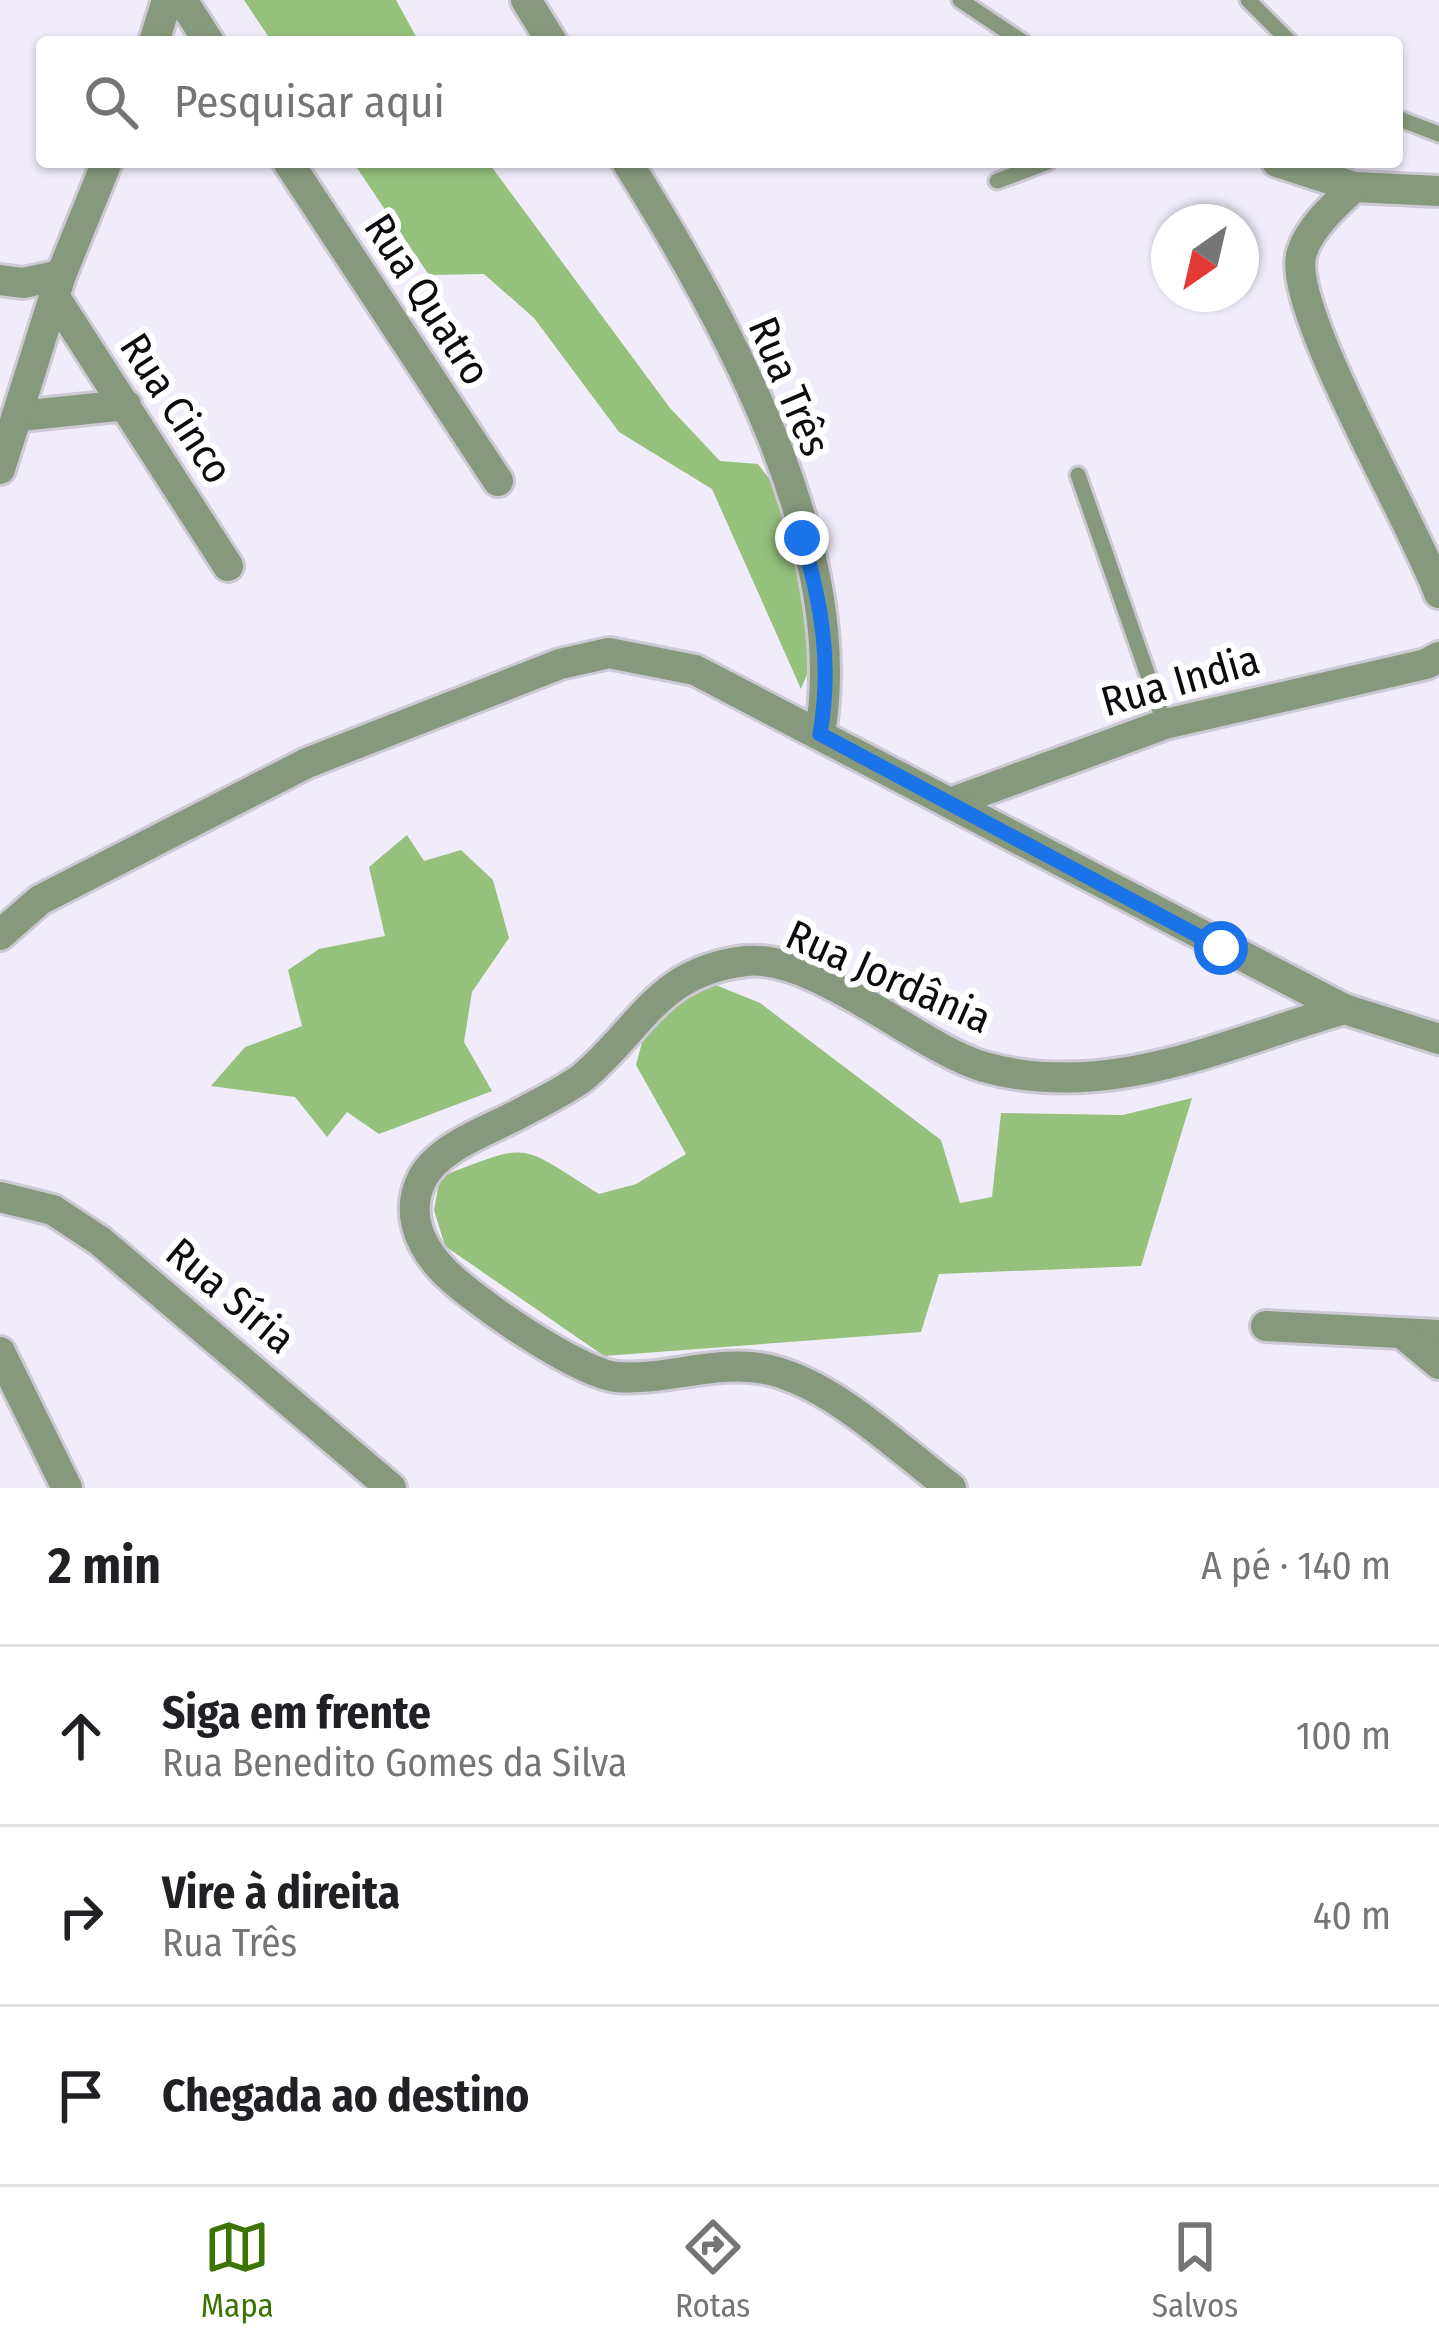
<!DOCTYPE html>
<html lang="pt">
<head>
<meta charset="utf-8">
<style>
  :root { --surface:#fff; --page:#f6f6f6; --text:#202124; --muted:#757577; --line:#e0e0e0; --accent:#3c7402 }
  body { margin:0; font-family:"Fira Sans Condensed",sans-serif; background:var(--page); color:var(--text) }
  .compass { position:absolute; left:1151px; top:204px; width:108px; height:108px; border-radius:50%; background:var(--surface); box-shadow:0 3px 9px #0004; rotate:214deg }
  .stop { position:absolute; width:36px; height:36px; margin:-27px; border:9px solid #1a73e8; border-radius:50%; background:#fff }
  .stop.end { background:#1a73e8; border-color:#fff; box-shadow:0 3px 12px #0008 }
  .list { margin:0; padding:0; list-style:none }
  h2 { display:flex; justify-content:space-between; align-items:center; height:156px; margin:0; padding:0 48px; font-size:51px }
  h2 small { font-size:39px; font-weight:400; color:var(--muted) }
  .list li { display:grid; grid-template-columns:78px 1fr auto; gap:36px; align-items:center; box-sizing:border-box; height:180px; padding:0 48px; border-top:3px solid var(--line) }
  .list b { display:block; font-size:45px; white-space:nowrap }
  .list p { margin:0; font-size:39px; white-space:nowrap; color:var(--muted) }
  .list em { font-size:39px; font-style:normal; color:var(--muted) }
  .icon { flex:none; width:66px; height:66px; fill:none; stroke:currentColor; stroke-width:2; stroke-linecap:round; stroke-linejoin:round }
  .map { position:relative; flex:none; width:1439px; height:1488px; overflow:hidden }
  .search { position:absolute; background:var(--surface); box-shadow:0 3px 9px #0004; left:36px; right:36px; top:36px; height:132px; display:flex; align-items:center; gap:30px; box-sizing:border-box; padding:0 42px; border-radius:12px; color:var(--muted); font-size:45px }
  .sheet { height:696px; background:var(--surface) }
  nav { display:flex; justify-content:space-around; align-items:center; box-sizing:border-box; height:168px; border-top:3px solid var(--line); background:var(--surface); font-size:33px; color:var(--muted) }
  nav a { display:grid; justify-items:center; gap:6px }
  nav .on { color:var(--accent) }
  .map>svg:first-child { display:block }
  .forest { fill:#95c17c }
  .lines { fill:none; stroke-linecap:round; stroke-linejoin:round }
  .service-casing { stroke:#ccc8d4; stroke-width:21 }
  .minor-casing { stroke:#ccc8d4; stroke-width:36 }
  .service { stroke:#86997c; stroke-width:15 }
  .minor { stroke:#86997c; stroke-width:30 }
  .route { stroke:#1a73e8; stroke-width:15 }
  .labels { text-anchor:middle; stroke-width:12; stroke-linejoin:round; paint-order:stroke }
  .street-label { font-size:42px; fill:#0c0b0f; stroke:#fff }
</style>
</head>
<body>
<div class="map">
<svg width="1439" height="1488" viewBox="0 0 1439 1488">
  <rect width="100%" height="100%" fill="#f0ecfa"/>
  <g class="forest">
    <path d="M244 0H396L419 42H272Z"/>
    <path d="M353 162H488L670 408 720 461 758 464 781 494 814 657 801 689 712 489 619 432 534 318 484 274 429 275Z"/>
    <path d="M407 835 424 861 461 850 493 880 509 938 472 992 464 1042 492 1091 379 1134 347 1112 327 1137 295 1097 211 1086 245 1047 302 1026 288 970 319 949 385 936 369 867Z"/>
    <path d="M711 983 760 1003 941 1140 960 1203 992 1197 1001 1113 1123 1115 1192 1098 1141 1266 939 1274 921 1332 604 1356 445 1246 434 1210 440 1177C532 1142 516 1142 599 1194L636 1184 686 1154 636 1065 649 1016Z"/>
  </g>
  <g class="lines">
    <defs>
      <g id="service">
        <path d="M960 0 1023 42"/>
        <path d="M1248 0 1290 42"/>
        <path d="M1397 118 1439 134"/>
        <path d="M997 181 1048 162"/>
        <path d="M1078 475 1165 724"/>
      </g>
      <g id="minor">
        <path d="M182 0 209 42"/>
        <path d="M526 0 552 42"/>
        <path d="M154 42 167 0"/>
        <path d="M288 162 498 481"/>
        <path d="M627 162C724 316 852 547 820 733"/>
        <path d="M1277 162 1354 187 1439 191"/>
        <path d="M1354 187C1335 205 1310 227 1302 252 1284 305 1415 525 1439 593"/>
        <path d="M0 280 23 283 61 275"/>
        <path d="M54 296 228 566"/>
        <path d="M20 416 126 405"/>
        <path d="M0 469 61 275 107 162"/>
        <path d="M950 803 1165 724 1426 664 1439 657"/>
        <path d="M0 935 40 900 307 763 560 664 609 653 695 670 1344 1009 1439 1039"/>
        <path d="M0 1197 53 1210 100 1241 391 1488"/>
        <path d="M1266 1326 1439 1335"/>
        <path d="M1404 1335 1439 1364"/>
        <path d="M0 1352 67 1488"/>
        <path d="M951 1488C898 1449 836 1386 770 1370 719 1358 668 1381 617 1377 579 1374 469 1298 442 1269 418 1243 406 1211 422 1179 438 1147 489 1130 519 1114 539 1103 563 1092 582 1078 642 1028 657 971 746 961 817 954 918 1048 984 1067 1109 1102 1226 1043 1344 1009"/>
      </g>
    </defs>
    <use href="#service" class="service-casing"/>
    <use href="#minor" class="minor-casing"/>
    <use href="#service" class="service"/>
    <use href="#minor" class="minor"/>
  </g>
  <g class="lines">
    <path class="route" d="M802 538C822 604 832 665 820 734L1221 948"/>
  </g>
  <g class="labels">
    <g class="street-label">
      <text transform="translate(428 299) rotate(57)" y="15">Rua Quatro</text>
      <text transform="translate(790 386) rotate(67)" y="15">Rua Três</text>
      <text transform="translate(177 408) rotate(57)" y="15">Rua Cinco</text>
      <text transform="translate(1180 680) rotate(-16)" y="15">Rua India</text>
      <text transform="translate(889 976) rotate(24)" y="15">Rua Jordânia</text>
      <text transform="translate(231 1295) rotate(40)" y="15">Rua Síria</text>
    </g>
  </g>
</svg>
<svg class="compass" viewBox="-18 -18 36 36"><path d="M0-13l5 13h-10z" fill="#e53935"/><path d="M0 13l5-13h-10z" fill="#757577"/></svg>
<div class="stop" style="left:1221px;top:948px"></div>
<div class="stop end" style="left:802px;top:538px"></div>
<div class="search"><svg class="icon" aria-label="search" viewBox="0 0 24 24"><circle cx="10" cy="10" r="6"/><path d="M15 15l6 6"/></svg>Pesquisar aqui</div>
</div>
<section class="sheet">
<h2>2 min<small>A pé · 140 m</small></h2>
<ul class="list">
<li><svg class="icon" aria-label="ahead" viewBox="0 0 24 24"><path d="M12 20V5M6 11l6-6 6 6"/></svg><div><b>Siga em frente</b><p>Rua Benedito Gomes da Silva</p></div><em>100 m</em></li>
<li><svg class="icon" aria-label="right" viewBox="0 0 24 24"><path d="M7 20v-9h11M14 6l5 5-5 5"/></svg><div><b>Vire à direita</b><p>Rua Três</p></div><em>40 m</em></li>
<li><svg class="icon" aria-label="arrive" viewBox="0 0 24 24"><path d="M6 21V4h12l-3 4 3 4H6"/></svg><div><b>Chegada ao destino</b></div></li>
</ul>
</section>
<nav>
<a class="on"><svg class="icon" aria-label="map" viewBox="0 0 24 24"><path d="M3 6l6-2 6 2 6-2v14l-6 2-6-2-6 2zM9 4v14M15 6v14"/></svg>Mapa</a>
<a><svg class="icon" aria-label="directions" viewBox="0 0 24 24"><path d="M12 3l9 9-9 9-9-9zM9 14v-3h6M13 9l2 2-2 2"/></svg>Rotas</a>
<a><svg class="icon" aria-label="saved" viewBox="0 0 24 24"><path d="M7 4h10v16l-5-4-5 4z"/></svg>Salvos</a>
</nav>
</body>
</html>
